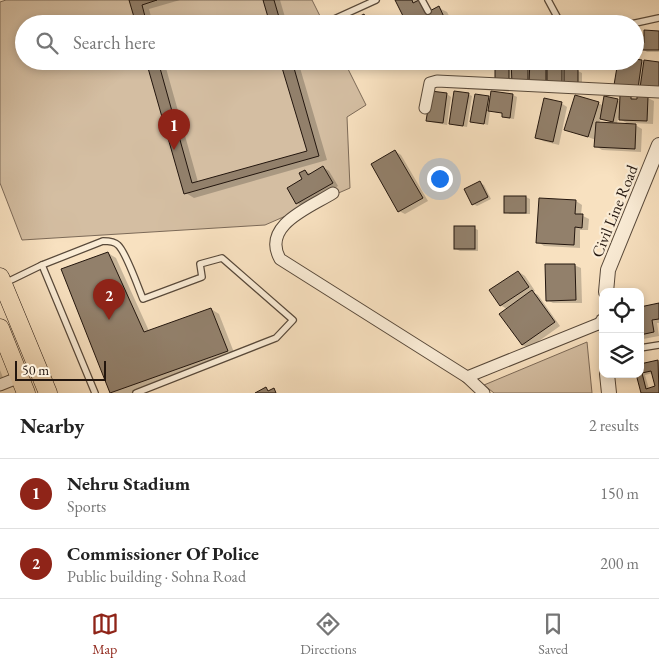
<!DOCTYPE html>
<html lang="en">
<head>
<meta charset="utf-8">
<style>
  :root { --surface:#fff; --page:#f6f6f6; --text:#222; --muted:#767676; --line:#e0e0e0; --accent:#8f2418 }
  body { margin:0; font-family:"EB Garamond",serif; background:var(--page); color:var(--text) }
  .controls { position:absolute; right:15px; bottom:15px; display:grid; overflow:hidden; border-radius:10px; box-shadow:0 2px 8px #0003 }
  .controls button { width:45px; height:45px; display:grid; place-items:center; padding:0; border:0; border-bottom:1px solid var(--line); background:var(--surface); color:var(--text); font:25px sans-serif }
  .scale { position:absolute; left:15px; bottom:12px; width:91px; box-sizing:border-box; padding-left:5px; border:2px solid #23160e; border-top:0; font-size:14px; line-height:18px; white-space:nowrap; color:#23160e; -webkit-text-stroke:4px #faecd6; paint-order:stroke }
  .you { position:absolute; left:439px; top:178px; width:18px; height:18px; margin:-12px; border:4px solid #fff; border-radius:50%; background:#1a73e8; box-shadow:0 0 0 8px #1a73e833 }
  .badge { display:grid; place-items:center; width:32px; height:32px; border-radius:50%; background:var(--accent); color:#fff; font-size:16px; font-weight:700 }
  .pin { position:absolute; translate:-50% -41px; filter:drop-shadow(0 1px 2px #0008) }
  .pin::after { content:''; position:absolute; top:26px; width:18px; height:15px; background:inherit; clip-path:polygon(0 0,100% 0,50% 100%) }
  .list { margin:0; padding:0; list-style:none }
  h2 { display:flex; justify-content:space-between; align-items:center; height:65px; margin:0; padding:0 20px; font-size:21px }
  h2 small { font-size:16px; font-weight:400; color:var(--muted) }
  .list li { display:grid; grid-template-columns:32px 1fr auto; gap:15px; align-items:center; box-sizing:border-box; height:70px; padding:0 20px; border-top:1px solid var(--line) }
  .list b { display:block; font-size:19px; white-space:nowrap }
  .list p { margin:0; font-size:16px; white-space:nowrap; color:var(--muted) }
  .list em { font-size:16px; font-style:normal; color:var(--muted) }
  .icon { flex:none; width:28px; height:28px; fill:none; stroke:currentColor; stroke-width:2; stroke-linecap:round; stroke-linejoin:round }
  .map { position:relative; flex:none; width:659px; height:393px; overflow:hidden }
  .search { position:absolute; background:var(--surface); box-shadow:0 2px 8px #0003; left:15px; right:15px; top:15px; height:55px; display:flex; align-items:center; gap:12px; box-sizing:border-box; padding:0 18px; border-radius:28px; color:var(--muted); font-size:19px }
  .sheet { height:205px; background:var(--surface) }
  nav { display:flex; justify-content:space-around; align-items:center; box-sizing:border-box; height:70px; border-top:1px solid var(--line); background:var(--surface); font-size:14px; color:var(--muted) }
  nav a { display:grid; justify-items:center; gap:2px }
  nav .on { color:var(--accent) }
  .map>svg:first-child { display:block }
  .green { fill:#d4bea2; stroke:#7c6a58 }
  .shadow { fill:#0003; fill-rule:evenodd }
  .building { fill:#92806b; stroke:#23160e; fill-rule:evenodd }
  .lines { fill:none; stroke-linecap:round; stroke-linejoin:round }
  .service-casing { stroke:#58493a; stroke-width:8 }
  .minor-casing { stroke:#58493a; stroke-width:13 }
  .tertiary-casing { stroke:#58493a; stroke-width:16 }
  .primary-casing { stroke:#23160e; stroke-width:19 }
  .service { stroke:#faecd6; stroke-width:5.5 }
  .minor { stroke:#faecd6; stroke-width:11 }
  .tertiary { stroke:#faecd6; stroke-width:14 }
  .primary { stroke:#f8e1c0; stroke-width:18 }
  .labels { text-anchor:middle; stroke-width:4.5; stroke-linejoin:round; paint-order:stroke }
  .street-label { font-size:16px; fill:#23160e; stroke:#faecd6 }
</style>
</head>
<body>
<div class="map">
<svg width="659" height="393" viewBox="0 0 659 393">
  <rect width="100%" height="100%" fill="#f8e1c0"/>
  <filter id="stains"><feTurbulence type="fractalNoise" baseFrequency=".004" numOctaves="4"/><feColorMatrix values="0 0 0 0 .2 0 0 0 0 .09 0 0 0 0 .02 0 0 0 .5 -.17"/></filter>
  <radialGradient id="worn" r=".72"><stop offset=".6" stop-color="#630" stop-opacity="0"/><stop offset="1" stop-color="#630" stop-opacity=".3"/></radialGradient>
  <g class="green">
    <path d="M6 0H312L324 24H24V61H344L366 105 347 117 350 188 265 225 22 240 0 183V2Z"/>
    <path d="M587 342 592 393H494L484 385Z"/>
  </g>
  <g class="shadow">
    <path d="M130 0H180L149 9 153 24H137Z"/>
    <path d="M264 0H280L287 24H271Z"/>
    <path d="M399 0H417L430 12 439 8 447 12 452 21 447 24H394L404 16Z"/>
    <path d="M364 16 372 21 374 24H348Z"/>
    <path d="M659 32V52H647L643 49Z"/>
    <path d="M148 61H164L198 182 308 151 282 61H298L327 160 194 198 186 193Z"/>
    <path d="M516 61H582L576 62V70L582 73V85L501 84 509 64 513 67Z"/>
    <path d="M642 61 645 63H659V92L622 88Z"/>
    <path d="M432 92 447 94 451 97 447 125 431 122 427 120Z"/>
    <path d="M468 94 472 96 467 127 454 125 450 123Z"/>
    <path d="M513 95 517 97 514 119 507 118 503 116 504 114 490 111 488 125 472 121 488 97 491 99Z"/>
    <path d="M631 97 638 101V97L648 98 654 101 653 124 632 123 642 129 641 152 602 150 596 146V140L566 129 598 103 604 106 617 100 621 102ZM601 118 615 123V124L599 123ZM618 118 630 125 617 124Z"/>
    <path d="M561 103 567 107 559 145 543 141 536 137Z"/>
    <path d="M395 151 401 155 428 201 405 214 399 211Z"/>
    <path d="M323 167 329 171 338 186 304 207 297 203 305 171 311 174Z"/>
    <path d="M480 183 484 185 491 199 477 206 473 204Z"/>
    <path d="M506 197H526L530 199V214H510L506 212Z"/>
    <path d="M576 201 582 205 581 215 589 219 588 230H580V248L544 246 538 242Z"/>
    <path d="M474 228 478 230V251H460L456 249Z"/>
    <path d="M108 253 116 258 149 331 211 309 219 314 235 355 132 393H111L62 270Z"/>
    <path d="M574 265 581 268 582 303H553L547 300Z"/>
    <path d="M519 272 525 276 535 291 533 292 538 295 560 326 529 348 522 345 507 309 500 305Z"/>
    <path d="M659 304V323H657L659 336 643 339 640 338V308Z"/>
    <path d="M658 361 659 362V393H642L640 374ZM653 373 656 387 649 389 645 375Z"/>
    <path d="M0 370 4 380 0 382Z"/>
  </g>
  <g class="building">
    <path d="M129 0H157L142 5 147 24H136Z"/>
    <path d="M263 0H274L281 24H270Z"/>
    <path d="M395 0H412L413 3 419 0 426 13 439 6 444 17 431 24H393L392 21 403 16Z"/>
    <path d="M364 14 369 24H345Z"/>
    <path d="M644 30 659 31V50H642V43H644Z"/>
    <path d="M635 59 642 60 638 88 614 85 618 61H635Z"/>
    <path d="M644 60 659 62V90L640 88Z"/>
    <path d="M146 61H158L192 183 307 151 280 61H292L319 156 184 194Z"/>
    <path d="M511 61H528V83H512Z"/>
    <path d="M530 61H546V83L529 82Z"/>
    <rect x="547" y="61" width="15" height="22"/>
    <path d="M564 61H573V69H578V83H564Z"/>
    <rect x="495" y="63" width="14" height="19"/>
    <path d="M431 91 447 93 443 123 426 121Z"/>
    <path d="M454 91 469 93 463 126 449 124Z"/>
    <path d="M491 91 513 94 510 118 502 117V113L488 111Z"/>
    <path d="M475 94 489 96 484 124 470 122Z"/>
    <path d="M575 95 599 102 588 137 564 130Z"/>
    <path d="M620 95 631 96V99H637V96L648 97 647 121 619 120Z"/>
    <path d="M604 96 618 99 613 122 600 119Z"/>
    <path d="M544 98 562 102 553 142 535 138Z"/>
    <path d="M596 122 636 124 635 149 594 147Z"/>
    <path d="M395 150 423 198 398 212 371 164Z"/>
    <path d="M323 166 333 183 296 204 287 188 302 179 299 173 305 170 308 175Z"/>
    <path d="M480 181 488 197 472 205 464 189Z"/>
    <rect x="504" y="196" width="22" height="17"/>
    <path d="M539 198 576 200 575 214H583L582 228 575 227 574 245 536 243Z"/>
    <rect x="454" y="226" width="21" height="23"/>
    <path d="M108 252 144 332 211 308 228 351 110 393 61 269Z"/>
    <path d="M545 264H575L576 300 546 301Z"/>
    <path d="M518 271 529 287 500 306 489 290Z"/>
    <path d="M532 290 555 322 522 345 499 314Z"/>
    <path d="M659 303V319L652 320 654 332 640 335V307Z"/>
    <path d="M658 360 659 393H641L636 374H640V364ZM651 371 655 386 646 389 642 373Z"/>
    <path d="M266 387 268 391 274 388 276 393H255Z"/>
  </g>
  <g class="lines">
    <defs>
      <g id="service">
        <path d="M422 0 428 11"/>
        <path d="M548 0 561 24"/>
        <path d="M330 21 376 0"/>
        <path d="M434 22 435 24"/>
        <path d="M631 24 659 18"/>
        <path d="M42 265 95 393"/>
        <path d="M5 283 42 265 103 241C108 241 114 241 118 245 126 252 138 287 143 299L202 277 200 264 222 258 293 320 276 338 136 393"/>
        <path d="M640 348 659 345"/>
      </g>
      <g id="minor">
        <path d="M425 108 430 83 437 81 659 92"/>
        <path d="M333 193C311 207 261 225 280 259L467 377 484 393"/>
        <path d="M467 377 603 322"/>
        <path d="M0 385 20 377"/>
      </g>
      <g id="tertiary">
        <path d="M606 292 608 270 659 145"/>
        <path d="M603 321V324"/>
        <path d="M607 374 609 393"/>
      </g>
      <g id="primary">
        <path d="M0 277 48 393"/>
        <path d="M0 328 26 393"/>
      </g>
    </defs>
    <use href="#service" class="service-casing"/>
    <use href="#minor" class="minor-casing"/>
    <use href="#tertiary" class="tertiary-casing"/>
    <use href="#primary" class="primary-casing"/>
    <use href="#service" class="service"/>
    <use href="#minor" class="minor"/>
    <use href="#tertiary" class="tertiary"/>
    <use href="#primary" class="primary"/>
  </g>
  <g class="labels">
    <g class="street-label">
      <text transform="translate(614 211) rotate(-68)" y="6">Civil Line Road</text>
    </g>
  </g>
  <rect width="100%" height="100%" filter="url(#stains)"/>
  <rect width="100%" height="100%" fill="url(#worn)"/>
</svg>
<div class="controls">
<button><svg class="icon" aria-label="locate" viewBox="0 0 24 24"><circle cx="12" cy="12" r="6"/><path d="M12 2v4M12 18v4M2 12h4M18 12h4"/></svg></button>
<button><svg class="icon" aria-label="layers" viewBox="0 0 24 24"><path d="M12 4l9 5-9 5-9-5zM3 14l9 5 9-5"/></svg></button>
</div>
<div class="scale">50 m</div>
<div class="you"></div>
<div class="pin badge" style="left:174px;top:150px">1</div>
<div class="pin badge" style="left:109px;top:320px">2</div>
<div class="search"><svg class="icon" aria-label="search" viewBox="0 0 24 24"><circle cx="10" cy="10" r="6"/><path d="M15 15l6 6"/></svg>Search here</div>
</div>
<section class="sheet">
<h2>Nearby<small>2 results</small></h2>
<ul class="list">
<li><span class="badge">1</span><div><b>Nehru Stadium</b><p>Sports</p></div><em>150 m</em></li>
<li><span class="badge">2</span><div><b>Commissioner Of Police</b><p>Public building · Sohna Road</p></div><em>200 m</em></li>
</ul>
</section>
<nav>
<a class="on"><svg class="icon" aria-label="map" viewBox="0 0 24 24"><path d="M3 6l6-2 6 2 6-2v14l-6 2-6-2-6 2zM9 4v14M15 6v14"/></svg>Map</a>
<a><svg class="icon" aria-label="directions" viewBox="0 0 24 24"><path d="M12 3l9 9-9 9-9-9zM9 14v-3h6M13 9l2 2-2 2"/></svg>Directions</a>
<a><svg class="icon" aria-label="saved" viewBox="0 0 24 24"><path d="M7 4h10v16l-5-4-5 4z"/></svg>Saved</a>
</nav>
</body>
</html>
